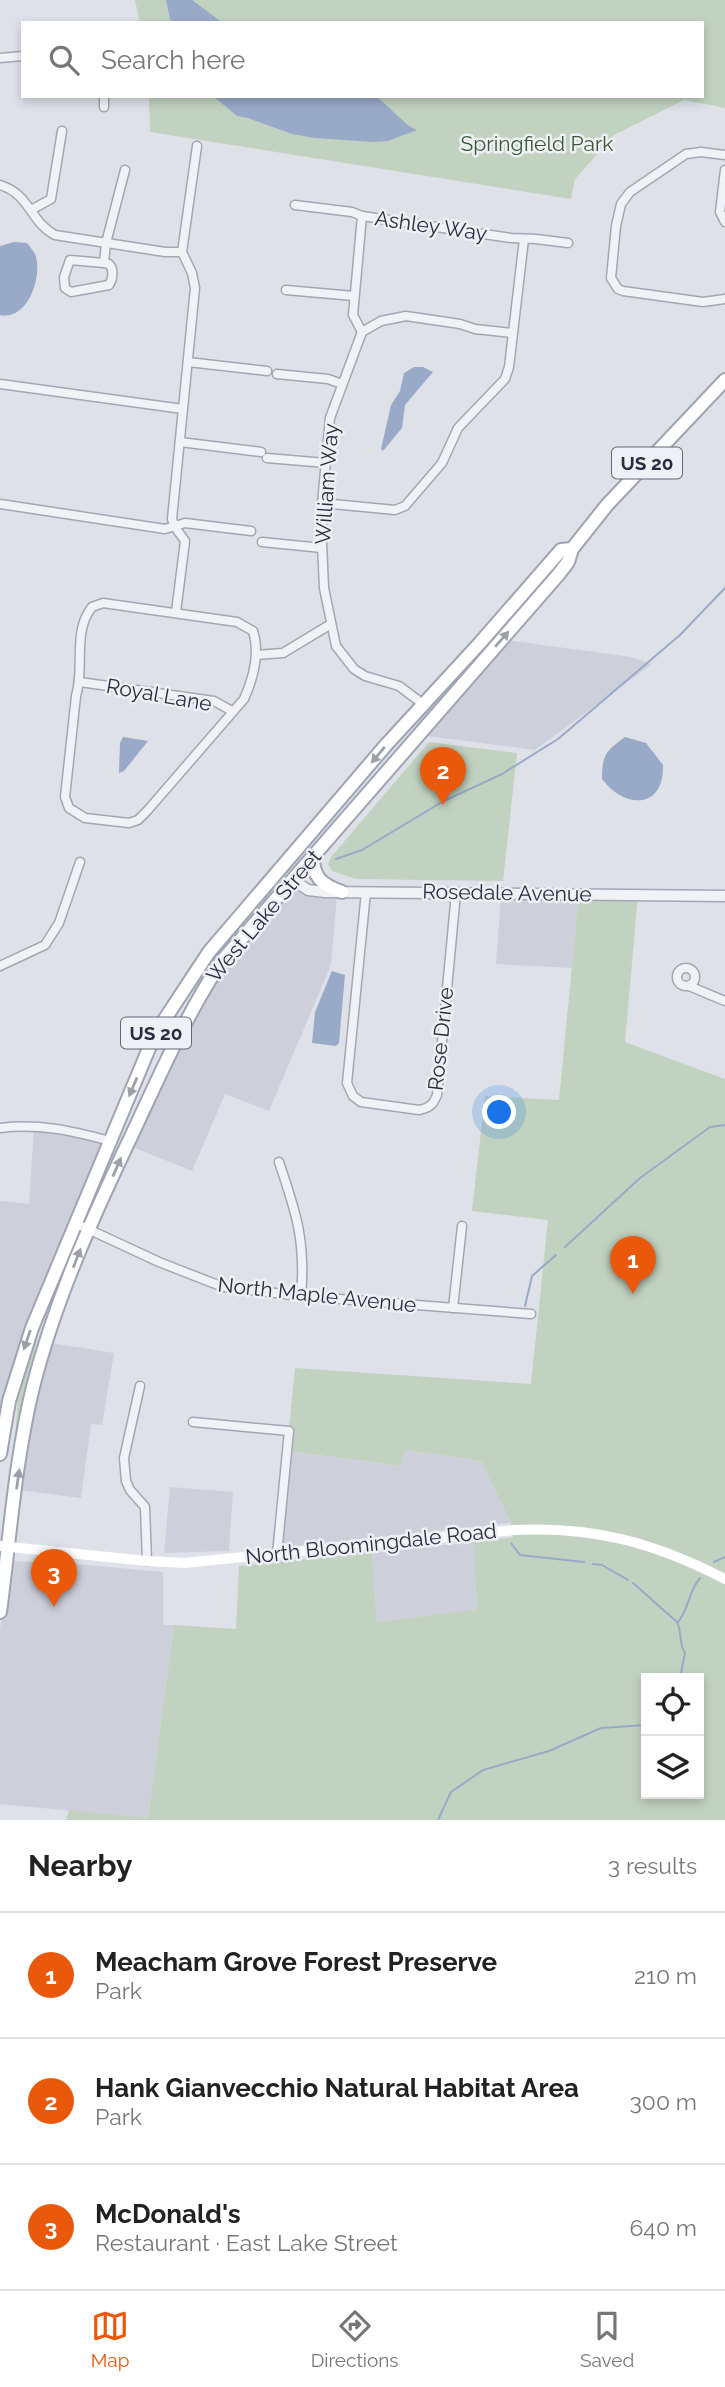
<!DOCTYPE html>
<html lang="en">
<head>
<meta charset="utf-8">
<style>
  :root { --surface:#fff; --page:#f6f6f6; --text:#222; --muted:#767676; --line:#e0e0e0; --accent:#ea580c }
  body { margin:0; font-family:Raleway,sans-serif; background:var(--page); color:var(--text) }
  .controls { position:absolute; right:21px; bottom:21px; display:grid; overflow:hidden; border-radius:0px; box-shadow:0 4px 10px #0003 }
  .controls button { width:63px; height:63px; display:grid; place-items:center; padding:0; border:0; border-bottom:2px solid var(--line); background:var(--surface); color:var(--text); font:35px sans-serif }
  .you { position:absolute; left:500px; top:1113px; width:24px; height:24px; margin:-18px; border:5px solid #fff; border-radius:50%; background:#1a73e8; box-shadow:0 0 0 10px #1a73e833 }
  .badge { display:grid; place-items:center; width:46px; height:46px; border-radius:50%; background:var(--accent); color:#fff; font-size:23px; font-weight:700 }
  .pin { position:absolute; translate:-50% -58px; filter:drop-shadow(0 2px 4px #0008) }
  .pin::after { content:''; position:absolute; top:37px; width:24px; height:21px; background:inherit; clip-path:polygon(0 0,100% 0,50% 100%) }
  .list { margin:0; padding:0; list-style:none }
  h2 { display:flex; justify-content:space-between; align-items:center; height:91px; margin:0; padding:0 28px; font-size:30px }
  h2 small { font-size:23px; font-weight:400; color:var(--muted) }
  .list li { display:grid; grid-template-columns:46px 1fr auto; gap:21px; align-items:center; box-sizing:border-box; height:126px; padding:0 28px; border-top:2px solid var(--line) }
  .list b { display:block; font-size:26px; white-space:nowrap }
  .list p { margin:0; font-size:23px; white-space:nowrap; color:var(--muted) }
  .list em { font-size:23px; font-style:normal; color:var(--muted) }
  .icon { flex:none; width:38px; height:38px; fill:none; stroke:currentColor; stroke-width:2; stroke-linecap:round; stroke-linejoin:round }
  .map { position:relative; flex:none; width:725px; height:1820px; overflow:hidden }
  .search { position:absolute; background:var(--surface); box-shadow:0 4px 10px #0003; left:21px; right:21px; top:21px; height:77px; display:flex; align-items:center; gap:18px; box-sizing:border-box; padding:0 24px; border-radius:0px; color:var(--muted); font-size:26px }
  .sheet { height:469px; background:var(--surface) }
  nav { display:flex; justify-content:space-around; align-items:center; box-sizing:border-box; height:98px; border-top:2px solid var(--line); background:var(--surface); font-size:19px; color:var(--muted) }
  nav a { display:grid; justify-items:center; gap:4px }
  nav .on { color:var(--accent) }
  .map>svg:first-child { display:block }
  .built { fill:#cdd0da }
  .green { fill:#c2d2c0; fill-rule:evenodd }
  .water { fill:#99aac8 }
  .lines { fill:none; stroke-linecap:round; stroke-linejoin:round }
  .stream { stroke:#99aac8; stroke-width:2 }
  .minor-casing { stroke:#a4a7b2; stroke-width:11 }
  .tertiary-casing { stroke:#a4a7b2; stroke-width:13 }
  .primary-casing { stroke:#9ea4b4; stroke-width:16 }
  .minor { stroke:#f1f2f6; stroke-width:8 }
  .tertiary { stroke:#f1f2f6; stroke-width:10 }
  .secondary { stroke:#fff; stroke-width:10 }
  .primary { stroke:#fff; stroke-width:12 }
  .oneway { fill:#9ea0a9 }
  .labels { text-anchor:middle; stroke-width:5; stroke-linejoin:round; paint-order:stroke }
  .shield { fill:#eef0f6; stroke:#636876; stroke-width:2 }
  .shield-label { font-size:19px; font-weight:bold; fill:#282d3f }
  .park-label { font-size:21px; fill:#375a35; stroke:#eef0f6 }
  .street-label { font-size:21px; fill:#282d3f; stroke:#eef0f6 }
</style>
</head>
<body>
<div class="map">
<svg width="725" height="1820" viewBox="0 0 725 1820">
  <rect width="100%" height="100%" fill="#dee1e8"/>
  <g class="built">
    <path d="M491 638 631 657 652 664 535 750 411 734 426 709Z"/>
    <path d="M292 882 337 895 331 965 269 1111 225 1094 192 1171 130 1146 201 996Z"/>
    <path d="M501 896H579L572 968 496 964Z"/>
    <path d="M34 1128 107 1143 46 1284 0 1443V1201L29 1204Z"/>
    <path d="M51 1343 114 1353 102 1425 91 1424 81 1498 19 1490 35 1388Z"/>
    <path d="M404 1450 481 1461 511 1523 275 1548 285 1451 400 1466Z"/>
    <path d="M170 1487 233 1492 229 1551 164 1553Z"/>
    <path d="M473 1542 477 1609 377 1622 372 1552Z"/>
    <path d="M9 1561 88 1565 163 1572V1625H174L148 1818 0 1804V1629Z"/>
  </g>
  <g class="green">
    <path d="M135 0H725V108L684 100 614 135 575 179 571 199 150 132 149 96H702V23H140Z"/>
    <path d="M429 742 517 753 503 881 356 879 332 871 328 864 331 857Z"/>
    <path d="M579 894 638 895 625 1042 725 1079V1820H66L69 1810 148 1818 174 1625 236 1629 239 1566 372 1552 377 1622 477 1609 473 1542 513 1537 511 1523 481 1461 405 1450 401 1466 287 1451 295 1368 531 1384 548 1220 472 1211 485 1096 559 1100ZM646 1678H699V1794H646Z"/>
    <path d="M34 1339H37L15 1440 18 1395Z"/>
  </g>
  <g class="water">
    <path d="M166 0H192L223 23H174L170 19Z"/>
    <path d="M213 96H376L409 126 417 130 388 141 373 142 315 138 292 134 248 118 237 116Z"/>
    <path d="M14 242 27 243C30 247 35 252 36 257 42 279 27 321 0 315V246Z"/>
    <path d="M414 367H423L433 372 405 405 402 428 383 451 381 449 391 405 400 391 404 373Z"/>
    <path d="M123 737 148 741 124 771 119 773 120 743Z"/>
    <path d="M625 737 646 743 663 765C664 810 624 809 602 779 602 754 606 751 625 737Z"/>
    <path d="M332 971 345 975 339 1043 336 1046 312 1043 315 1012Z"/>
  </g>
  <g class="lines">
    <g class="stream">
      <path d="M336 859 362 850 442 802 502 774 558 739 680 635 725 588"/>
      <path d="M565 1247 640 1178 710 1127 725 1125"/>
      <path d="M525 1306 532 1276 556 1255"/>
      <path d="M511 1543 520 1555 584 1562"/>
      <path d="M714 1562 725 1557"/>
      <path d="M593 1564 602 1565 628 1580"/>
      <path d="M633 1583 677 1622C682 1632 679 1645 685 1653L680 1678"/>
      <path d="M678 1622C689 1609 689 1590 700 1578"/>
      <path d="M438 1820 451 1792 483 1770 549 1751 601 1728 646 1725"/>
    </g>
    <defs>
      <g id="minor">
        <path d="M0 58 23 56"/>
        <path d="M104 107V96"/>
        <path d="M725 155 701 152 686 154 630 192 621 204 616 226 611 278 618 289 623 291 703 302 725 299"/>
        <path d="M725 170 720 212 725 222"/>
        <path d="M0 185C30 194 30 222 55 235L165 252H182"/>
        <path d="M295 205 352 212 362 216 511 238 536 239 568 243"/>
        <path d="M31 210 51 199 62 131"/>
        <path d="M362 216 353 315 362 332"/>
        <path d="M104 263 109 264C114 269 113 279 109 285L71 292 65 288 64 277 70 260 104 263 106 243 125 170"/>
        <path d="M286 290 354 296"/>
        <path d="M188 362 267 371"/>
        <path d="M277 374 328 379 342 384"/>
        <path d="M0 384 183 409"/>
        <path d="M180 442 261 452"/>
        <path d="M267 458 326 463"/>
        <path d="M322 503 395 510 405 506 442 463 458 428 505 379 509 367 524 239"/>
        <path d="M0 504 165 529 185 523 251 531"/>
        <path d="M262 542 322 548"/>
        <path d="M103 603 237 622 253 631C260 653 253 679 244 699L147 811 138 820 129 823 85 818 69 808 65 797 76 696C85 667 72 632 92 607Z"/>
        <path d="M176 612 185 541 175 527 172 519 195 288 192 273 182 252 197 146"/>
        <path d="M256 655 283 653 331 624"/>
        <path d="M80 682 214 701 232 711"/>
        <path d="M423 704 399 686 365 676 354 669 336 646 324 588 322 543V503L330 418 362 332 381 321 406 316 460 324 475 329 513 333"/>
        <path d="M366 892 347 1083 353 1096 361 1102 419 1110C429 1108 433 1105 437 1095L456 893"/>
        <path d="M0 966 45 945 59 923 80 862"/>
        <circle cx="686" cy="977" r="9"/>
        <path d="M689 986 725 1001"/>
        <path d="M0 1128C39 1123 73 1131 110 1141"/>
        <path d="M279 1162C296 1212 306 1242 301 1296"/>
        <path d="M75 1223 159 1262 223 1287 301 1296 531 1314"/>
        <path d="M453 1308 462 1226"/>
        <path d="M140 1386 124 1458 126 1481 130 1490 145 1507 147 1561"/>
        <path d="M193 1422 289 1431 277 1554"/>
      </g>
      <path id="tertiary" d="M292 879 308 890 325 892 725 896"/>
      <g id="primary">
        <path d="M313 855C312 877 322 885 342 892"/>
        <path d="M0 1454 9 1401 32 1328 155 1034 209 952 386 745 479 644 561 550 572 549"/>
        <path d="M0 1612C10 1537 15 1460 33 1387 56 1296 96 1210 136 1126 162 1070 187 1014 221 962L558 575 568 562 572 549 607 505 725 380"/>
      </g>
    </defs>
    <use href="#minor" class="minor-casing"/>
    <use href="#tertiary" class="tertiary-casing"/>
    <use href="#primary" class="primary-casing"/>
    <use href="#minor" class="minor"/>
    <use href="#tertiary" class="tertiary"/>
    <path class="secondary" d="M0 1546 147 1561 184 1563 515 1530C594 1526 655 1543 725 1579"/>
    <use href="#primary" class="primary"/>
  </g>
  <defs><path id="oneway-solid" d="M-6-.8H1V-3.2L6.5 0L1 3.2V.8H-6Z" transform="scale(1.75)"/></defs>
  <g class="oneway">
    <use href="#oneway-solid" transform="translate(502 639) rotate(-49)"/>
    <use href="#oneway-solid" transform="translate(378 755) rotate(130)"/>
    <use href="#oneway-solid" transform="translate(133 1087) rotate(113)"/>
    <use href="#oneway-solid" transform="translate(117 1167) rotate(-66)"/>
    <use href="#oneway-solid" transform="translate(77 1258) rotate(-69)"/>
    <use href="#oneway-solid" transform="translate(27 1340) rotate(109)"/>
    <use href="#oneway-solid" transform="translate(18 1479) rotate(-82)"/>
  </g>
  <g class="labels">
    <g class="shield">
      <rect x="612" y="447.5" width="70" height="31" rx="5"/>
      <rect x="121" y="1017.5" width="70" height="31" rx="5"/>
    </g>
    <g class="shield-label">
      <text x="647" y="470">US 20</text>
      <text x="156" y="1040">US 20</text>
    </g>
    <g class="park-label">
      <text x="537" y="151">Springfield Park</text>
    </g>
    <g class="street-label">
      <text transform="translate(431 226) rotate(8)" y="7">Ashley Way</text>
      <text transform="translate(327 484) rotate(-86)" y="7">William Way</text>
      <text transform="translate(159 695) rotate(10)" y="7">Royal Lane</text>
      <text transform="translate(507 893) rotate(1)" y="7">Rosedale Avenue</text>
      <text transform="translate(264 916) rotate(-50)" y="7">West Lake Street</text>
      <text transform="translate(441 1039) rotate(-84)" y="7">Rose Drive</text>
      <text transform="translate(317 1295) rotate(6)" y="7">North Maple Avenue</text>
      <text transform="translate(371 1544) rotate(-6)" y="7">North Bloomingdale Road</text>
    </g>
  </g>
</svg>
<div class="controls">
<button><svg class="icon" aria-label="locate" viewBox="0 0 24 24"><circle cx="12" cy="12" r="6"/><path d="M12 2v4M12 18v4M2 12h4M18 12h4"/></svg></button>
<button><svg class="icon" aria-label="layers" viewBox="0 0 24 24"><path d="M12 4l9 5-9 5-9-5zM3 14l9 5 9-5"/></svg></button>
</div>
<div class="you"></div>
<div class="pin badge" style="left:633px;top:1294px">1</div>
<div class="pin badge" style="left:443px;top:805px">2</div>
<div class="pin badge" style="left:54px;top:1607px">3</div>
<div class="search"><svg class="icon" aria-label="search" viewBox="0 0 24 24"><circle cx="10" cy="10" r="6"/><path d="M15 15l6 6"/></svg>Search here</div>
</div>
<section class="sheet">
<h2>Nearby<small>3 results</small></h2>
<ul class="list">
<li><span class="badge">1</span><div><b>Meacham Grove Forest Preserve</b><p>Park</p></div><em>210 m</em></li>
<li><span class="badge">2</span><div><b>Hank Gianvecchio Natural Habitat Area</b><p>Park</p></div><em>300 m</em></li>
<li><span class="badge">3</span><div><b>McDonald's</b><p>Restaurant · East Lake Street</p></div><em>640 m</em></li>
</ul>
</section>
<nav>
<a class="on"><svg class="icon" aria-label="map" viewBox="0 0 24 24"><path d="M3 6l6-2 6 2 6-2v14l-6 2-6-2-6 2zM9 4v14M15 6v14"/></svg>Map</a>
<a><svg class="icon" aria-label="directions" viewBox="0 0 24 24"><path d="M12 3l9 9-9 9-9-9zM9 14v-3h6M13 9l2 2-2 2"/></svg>Directions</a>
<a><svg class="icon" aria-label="saved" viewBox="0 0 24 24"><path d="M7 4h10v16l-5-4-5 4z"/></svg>Saved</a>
</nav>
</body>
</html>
